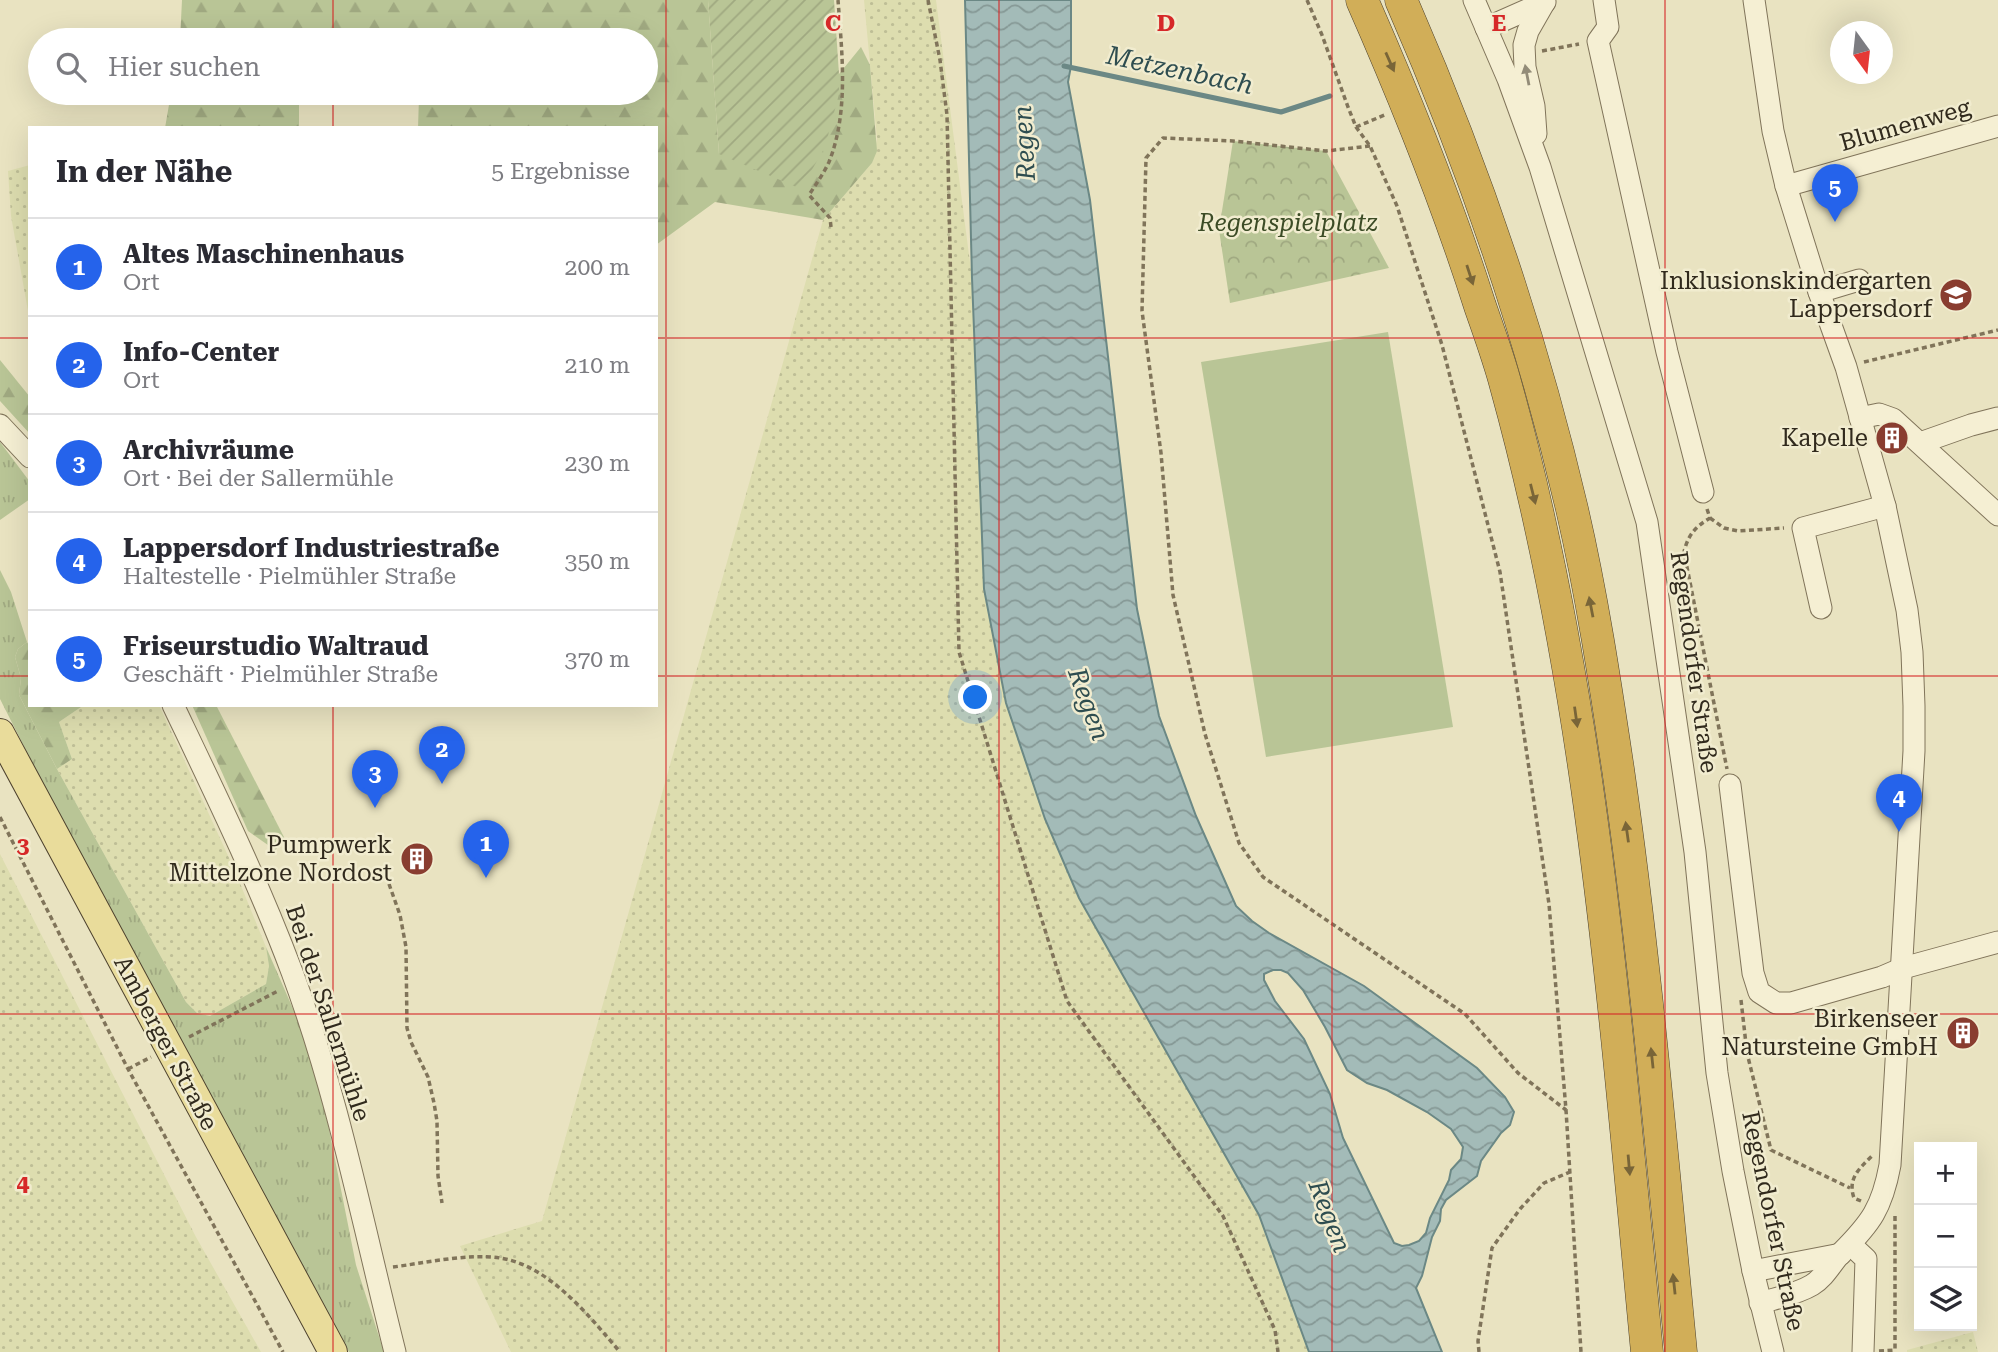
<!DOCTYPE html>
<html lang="de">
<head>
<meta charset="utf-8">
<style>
  :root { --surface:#fff; --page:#f2f2f3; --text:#2b2b33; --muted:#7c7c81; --line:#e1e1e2; --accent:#2563eb }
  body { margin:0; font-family:"Roboto Serif",serif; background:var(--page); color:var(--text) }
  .controls { position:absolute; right:21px; bottom:21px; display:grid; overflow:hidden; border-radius:0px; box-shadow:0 7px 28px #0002 }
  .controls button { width:63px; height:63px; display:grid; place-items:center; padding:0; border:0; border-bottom:2px solid var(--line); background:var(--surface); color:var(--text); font:35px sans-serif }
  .compass { position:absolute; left:1830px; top:21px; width:63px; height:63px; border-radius:50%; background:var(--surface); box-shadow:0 7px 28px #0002; rotate:165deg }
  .you { position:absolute; left:976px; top:698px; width:24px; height:24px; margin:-18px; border:5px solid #fff; border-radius:50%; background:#1a73e8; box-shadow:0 0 0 10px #1a73e833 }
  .badge { display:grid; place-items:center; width:46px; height:46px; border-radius:50%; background:var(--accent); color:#fff; font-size:23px; font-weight:700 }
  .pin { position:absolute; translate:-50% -58px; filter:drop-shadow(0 2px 4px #0008) }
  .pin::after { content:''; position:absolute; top:37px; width:24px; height:21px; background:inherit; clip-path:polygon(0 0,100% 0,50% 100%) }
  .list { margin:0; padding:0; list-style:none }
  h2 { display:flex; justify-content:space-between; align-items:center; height:91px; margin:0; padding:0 28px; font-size:30px }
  h2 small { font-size:23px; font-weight:400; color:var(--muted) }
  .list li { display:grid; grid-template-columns:46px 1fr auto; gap:21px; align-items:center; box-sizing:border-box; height:98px; padding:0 28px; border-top:2px solid var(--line) }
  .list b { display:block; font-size:26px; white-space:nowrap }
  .list p { margin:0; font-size:23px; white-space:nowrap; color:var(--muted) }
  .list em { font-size:23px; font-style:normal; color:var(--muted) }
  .icon { flex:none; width:38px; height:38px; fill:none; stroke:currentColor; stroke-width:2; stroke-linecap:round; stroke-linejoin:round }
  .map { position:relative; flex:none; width:1998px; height:1352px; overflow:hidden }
  .search { position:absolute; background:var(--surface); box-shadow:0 7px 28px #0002; left:28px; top:28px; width:630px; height:77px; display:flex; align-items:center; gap:18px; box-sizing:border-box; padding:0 24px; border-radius:38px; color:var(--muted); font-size:26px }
  .panel { position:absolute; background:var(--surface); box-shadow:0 7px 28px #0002; left:28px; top:126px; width:630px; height:581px; border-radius:0px }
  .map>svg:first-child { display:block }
  .farmland { fill:url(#farmland-dots) }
  .grass { fill:url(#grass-tufts) }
  .forest { fill:url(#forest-firs) }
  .park { fill:url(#park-crowns) }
  .garden { fill:url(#garden-furrows) }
  .pitch { fill:#b9c596 }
  .water { fill:url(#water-waves); stroke:#6b8885; stroke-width:2; fill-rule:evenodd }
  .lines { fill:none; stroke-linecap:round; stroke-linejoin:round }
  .stream { stroke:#6b8885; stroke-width:5 }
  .minor-casing { stroke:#80745a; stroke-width:23 }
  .major-casing { stroke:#4e422e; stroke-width:30 }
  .highway-casing { stroke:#4e422e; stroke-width:33 }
  .path { stroke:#80745a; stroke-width:3.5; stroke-dasharray:5 3.5; stroke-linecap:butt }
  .minor { stroke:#f5efd3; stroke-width:21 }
  .major { stroke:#e9dc9b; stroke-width:28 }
  .highway { stroke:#d1ae58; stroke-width:32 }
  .oneway { fill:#796538 }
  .oneway2 { fill:#938c78 }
  .grid { fill:none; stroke:#d62828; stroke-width:2; stroke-opacity:0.55 }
  .labels { text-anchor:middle; stroke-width:5; stroke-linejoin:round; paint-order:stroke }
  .street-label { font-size:24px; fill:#312a1d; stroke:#f1eccf }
  .park-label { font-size:24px; font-style:italic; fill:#3c4c26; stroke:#f1eccf }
  .poi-label { font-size:24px; fill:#312a1d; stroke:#f1eccf; text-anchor:end }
  .water-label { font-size:26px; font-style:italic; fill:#2e4d50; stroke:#f1eccf }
  .grid-label { font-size:23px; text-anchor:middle; font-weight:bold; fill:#d62828; stroke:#f1eccf; stroke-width:5; stroke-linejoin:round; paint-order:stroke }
</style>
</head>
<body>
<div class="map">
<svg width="1998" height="1352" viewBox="0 0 1998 1352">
  <defs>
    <pattern id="farmland-dots" width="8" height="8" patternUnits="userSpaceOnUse" patternTransform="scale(1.75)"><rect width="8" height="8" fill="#ddddaf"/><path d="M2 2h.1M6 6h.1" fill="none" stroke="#bebe96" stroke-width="1.8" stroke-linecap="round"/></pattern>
    <pattern id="grass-tufts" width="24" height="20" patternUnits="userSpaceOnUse" patternTransform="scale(1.75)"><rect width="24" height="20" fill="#b9c596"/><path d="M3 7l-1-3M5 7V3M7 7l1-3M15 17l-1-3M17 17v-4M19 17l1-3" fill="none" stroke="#a0a981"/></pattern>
    <pattern id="forest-firs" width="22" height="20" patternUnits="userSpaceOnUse" patternTransform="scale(1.75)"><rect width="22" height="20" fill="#b9c596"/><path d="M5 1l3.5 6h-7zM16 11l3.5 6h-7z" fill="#a0a981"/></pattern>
    <pattern id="park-crowns" width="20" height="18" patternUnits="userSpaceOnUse" patternTransform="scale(1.75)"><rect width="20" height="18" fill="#b9c596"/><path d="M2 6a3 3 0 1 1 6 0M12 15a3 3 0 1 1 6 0" fill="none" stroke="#a0a981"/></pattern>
    <pattern id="garden-furrows" width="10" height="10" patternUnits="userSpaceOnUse" patternTransform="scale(1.75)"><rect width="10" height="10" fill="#b9c596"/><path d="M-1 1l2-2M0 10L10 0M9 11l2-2" fill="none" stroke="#a0a981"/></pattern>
    <pattern id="water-waves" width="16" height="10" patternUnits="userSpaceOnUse" patternTransform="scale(1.75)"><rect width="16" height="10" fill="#a3bbb8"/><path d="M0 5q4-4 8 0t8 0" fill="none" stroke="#859895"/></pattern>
  </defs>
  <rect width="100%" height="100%" fill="#e9e3c1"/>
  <g class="farmland">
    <path d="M864 0H936L972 278 984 589 1006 703 1045 819 1079 898 1259 1215 1309 1352H511L460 1246 542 1221 823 220 872 163 877 139Z"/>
    <path d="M30 165V322L11 216 8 171Z"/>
    <path d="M84 705H159L235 871 266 947 269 966 266 984 210 1016 197 1013 186 1002 57 769 72 759 59 722Z"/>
    <path d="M0 854 196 1237 261 1352H0Z"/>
    <path d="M1973 1332 1978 1352H1907V1350Z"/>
  </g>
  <g class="grass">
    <path d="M0 442 30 482V499L0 520Z"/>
    <path d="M0 570 11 592 27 642 18 649 15 657 21 678 19 695 57 769 186 1002 197 1013 210 1016 266 984 269 966 266 947 301 1027 310 1058 328 1124 356 1265 384 1352H349L43 784 0 699Z"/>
  </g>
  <g class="forest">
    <path d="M182 0H708L719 154 839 94V74L861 47 870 65 877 151 872 163 823 220 715 202 656 245V128H418L419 97 299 101V128H165L171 93H646V40H180Z"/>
    <path d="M0 360 30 397V434L0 401Z"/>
    <path d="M27 642 30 647V705H84L59 722 72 759 57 769 19 695 21 678 15 657 18 649Z"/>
    <path d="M192 705H216L286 841 275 850 248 831Z"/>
  </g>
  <path class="park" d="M1233 141 1326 151 1389 268 1230 303 1219 230Z"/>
  <path class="garden" d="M708 0H834L839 74V94L825 147 801 189 719 154Z"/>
  <path class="pitch" d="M1388 332 1453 727 1266 757 1201 362Z"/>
  <path class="water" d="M965 0H1071V66L1068 82 1090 200 1137 609 1159 716 1196 816 1236 906 1252 921 1269 933 1364 986 1477 1068 1505 1097 1514 1112 1510 1125 1501 1133 1481 1161 1477 1176 1446 1200 1441 1209 1440 1221 1432 1237 1422 1276 1416 1288 1442 1352H1309L1259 1215 1079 898 1045 819 1006 703 984 589 972 278ZM1273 970H1281L1288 973 1303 990 1325 1027 1347 1070 1367 1083 1387 1090 1427 1112 1451 1129 1463 1147 1461 1159 1451 1170 1449 1180 1430 1218 1426 1233 1419 1241 1409 1245 1402 1246 1394 1243 1343 1138 1330 1094 1304 1039 1275 1001 1264 980V974Z"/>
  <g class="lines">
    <path class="stream" d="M1064 66 1281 112 1330 96"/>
    <defs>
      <g id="minor">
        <path d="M1474 0 1508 79 1540 167 1647 522 1695 852 1717 1073 1733 1171 1753 1271 1773 1352"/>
        <path d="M1604 0 1608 27 1598 41 1667 352 1703 492"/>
        <path d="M1754 0 1773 131 1786 186 1819 292 1846 367 1885 506 1907 610 1912 652 1914 706V751L1890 1165C1882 1208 1871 1223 1841 1253 1831 1264 1825 1277 1812 1285 1797 1294 1777 1298 1760 1303"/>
        <path d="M1486 28 1545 2"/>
        <path d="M1536 134 1534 106 1525 67 1524 45 1528 31 1544 3"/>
        <path d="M1786 186 1998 126"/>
        <path d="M1819 292 1859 280"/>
        <path d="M1860 418 1879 414 1893 419 1998 515"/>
        <path d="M0 425 30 457"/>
        <path d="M1920 443 1971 425 1998 418"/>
        <path d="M1821 608 1803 528 1885 506"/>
        <path d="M173 705C215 793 258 881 292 972 338 1095 363 1225 395 1352"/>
        <path d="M1730 785 1753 973 1759 992 1776 1003H1791L1882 977 1903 968 1998 942"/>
        <path d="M1851 1245 1866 1259 1863 1352"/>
        <path d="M1753 1271 1841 1254"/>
      </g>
      <path id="major" d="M0 733 333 1352"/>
      <g id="highway">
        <path d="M1362 0C1406 100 1447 202 1480 306 1489 332 1499 359 1506 386 1593 700 1616 1028 1647 1352"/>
        <path d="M1401 0C1473 164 1531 334 1572 509 1592 595 1605 682 1618 769 1646 963 1662 1158 1681 1352"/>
      </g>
    </defs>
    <use href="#minor" class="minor-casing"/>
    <use href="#major" class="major-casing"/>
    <use href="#highway" class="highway-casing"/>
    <g class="path">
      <path d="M928 0 940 60 947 115 959 652 1067 1001 1223 1216 1275 1330 1278 1352"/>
      <path d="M1307 0 1322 35 1348 107 1356 127 1370 146 1397 206 1442 345 1500 572 1549 904 1566 1110 1581 1352"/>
      <path d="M1542 51 1579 44"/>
      <path d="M1356 127 1387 114"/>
      <path d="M1370 146 1326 151 1233 141 1163 138 1146 158 1142 311 1161 453 1173 595 1205 734 1239 843 1263 877 1465 1014 1518 1073 1566 1110"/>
      <path d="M831 227 830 218 809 195C816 184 824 173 829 162 849 112 842 53 838 0"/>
      <path d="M1864 362 1998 330"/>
      <path d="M1707 509 1710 518C1695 527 1688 535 1684 552L1727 769"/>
      <path d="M1710 518 1724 528 1738 531 1784 528"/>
      <path d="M0 817 128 1069 283 1352"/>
      <path d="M389 884 400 915 406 947 407 1028 411 1042 428 1077 434 1103 437 1121 438 1176 442 1203"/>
      <path d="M1741 1000 1747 1053 1771 1150 1850 1188"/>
      <path d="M189 1037 278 991"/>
      <path d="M128 1069 151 1057"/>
      <path d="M1861 1201 1854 1198C1847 1178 1860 1168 1873 1155"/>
      <path d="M1895 1216V1352"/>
      <path d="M393 1267C425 1263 469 1253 500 1258 549 1265 590 1317 620 1352"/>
      <path d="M1879 1351 1895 1350"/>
      <path d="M1479 1352 1478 1341 1492 1248 1520 1209 1544 1183 1570 1172"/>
    </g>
    <use href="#minor" class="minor"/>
    <use href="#major" class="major"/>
    <use href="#highway" class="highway"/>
  </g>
  <defs><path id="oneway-solid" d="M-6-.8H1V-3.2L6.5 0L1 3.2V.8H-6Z" transform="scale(1.75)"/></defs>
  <g class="oneway">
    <use href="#oneway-solid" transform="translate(1390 62) rotate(66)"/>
    <use href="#oneway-solid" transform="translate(1470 275) rotate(72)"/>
    <use href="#oneway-solid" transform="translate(1533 494) rotate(76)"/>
    <use href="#oneway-solid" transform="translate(1591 607) rotate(-101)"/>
    <use href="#oneway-solid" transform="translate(1576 717) rotate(82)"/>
    <use href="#oneway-solid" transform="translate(1627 832) rotate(-98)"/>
    <use href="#oneway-solid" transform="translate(1652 1058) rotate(-96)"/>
    <use href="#oneway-solid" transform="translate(1629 1165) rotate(85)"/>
    <use href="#oneway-solid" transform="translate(1674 1284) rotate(-96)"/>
  </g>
  <use class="oneway2" href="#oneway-solid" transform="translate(1527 75) rotate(-101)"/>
  <path class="grid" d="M333 0V40M666 0V1352M999 0V1352M1332 0V1352M1665 0V1352M333 93V128M0 338H30M656 338H1998M0 676H30M656 676H1998M333 705V1352M0 1014H1998"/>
  <defs>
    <symbol id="school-disc" viewBox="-11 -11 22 22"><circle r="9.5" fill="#893d30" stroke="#f1eccf"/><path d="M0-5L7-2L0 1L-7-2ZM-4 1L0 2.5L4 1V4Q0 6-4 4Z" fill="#fff"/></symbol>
    <symbol id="building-disc" viewBox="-11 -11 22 22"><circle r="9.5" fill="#893d30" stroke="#f1eccf"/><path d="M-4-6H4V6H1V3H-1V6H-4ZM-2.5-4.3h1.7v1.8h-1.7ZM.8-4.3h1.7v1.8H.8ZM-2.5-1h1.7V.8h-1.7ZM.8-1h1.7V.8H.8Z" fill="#fff"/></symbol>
  </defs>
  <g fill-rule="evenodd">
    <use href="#school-disc" x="1937" y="276" width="38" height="38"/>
    <use href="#building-disc" x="1873" y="419" width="38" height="38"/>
    <use href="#building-disc" x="398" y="840" width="38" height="38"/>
    <use href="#building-disc" x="1944" y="1014" width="38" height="38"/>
  </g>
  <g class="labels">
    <g class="street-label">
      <text transform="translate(1905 125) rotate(-16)" y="8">Blumenweg</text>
      <text transform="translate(1694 662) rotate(82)" y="8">Regendorfer Straße</text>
      <text transform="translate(328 1013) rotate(72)" y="8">Bei der Sallermühle</text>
      <text transform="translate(166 1043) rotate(62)" y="8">Amberger Straße</text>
      <text transform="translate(1773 1221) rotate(78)" y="8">Regendorfer Straße</text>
    </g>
    <g class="park-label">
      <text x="1288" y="231">Regenspielplatz</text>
    </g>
    <g class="poi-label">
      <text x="1932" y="289">Inklusionskindergarten<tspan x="1932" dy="28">Lappersdorf</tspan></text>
      <text x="1868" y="446">Kapelle</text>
      <text x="392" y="853">Pumpwerk<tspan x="392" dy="28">Mittelzone Nordost</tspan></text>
      <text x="1938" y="1027">Birkenseer<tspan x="1938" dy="28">Natursteine GmbH</tspan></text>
    </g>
    <g class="water-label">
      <text transform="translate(1180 70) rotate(12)" y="9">Metzenbach</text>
      <text transform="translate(1024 143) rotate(-93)" y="9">Regen</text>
      <text transform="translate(1089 704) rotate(70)" y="9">Regen</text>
      <text transform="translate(1330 1216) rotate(69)" y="9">Regen</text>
    </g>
  </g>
  <g class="grid-label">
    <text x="833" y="31">C</text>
    <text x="1166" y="31">D</text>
    <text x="1499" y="31">E</text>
    <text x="23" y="853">3</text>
    <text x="23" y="1191">4</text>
  </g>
</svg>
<div class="controls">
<button>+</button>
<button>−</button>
<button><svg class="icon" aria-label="layers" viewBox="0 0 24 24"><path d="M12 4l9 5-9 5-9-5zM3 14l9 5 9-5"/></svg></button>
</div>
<svg class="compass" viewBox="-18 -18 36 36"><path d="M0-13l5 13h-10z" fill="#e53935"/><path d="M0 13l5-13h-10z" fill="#7c7c81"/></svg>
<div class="you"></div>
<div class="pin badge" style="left:486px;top:878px">1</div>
<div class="pin badge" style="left:442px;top:784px">2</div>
<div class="pin badge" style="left:375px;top:808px">3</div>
<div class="pin badge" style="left:1899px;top:832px">4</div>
<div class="pin badge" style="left:1835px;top:222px">5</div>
<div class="search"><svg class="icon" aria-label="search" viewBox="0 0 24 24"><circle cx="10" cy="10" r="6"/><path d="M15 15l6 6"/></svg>Hier suchen</div>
<section class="panel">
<h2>In der Nähe<small>5 Ergebnisse</small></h2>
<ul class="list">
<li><span class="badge">1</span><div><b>Altes Maschinenhaus</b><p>Ort</p></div><em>200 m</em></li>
<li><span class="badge">2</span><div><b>Info-Center</b><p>Ort</p></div><em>210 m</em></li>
<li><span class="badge">3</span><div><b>Archivräume</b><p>Ort · Bei der Sallermühle</p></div><em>230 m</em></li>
<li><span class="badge">4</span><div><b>Lappersdorf Industriestraße</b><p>Haltestelle · Pielmühler Straße</p></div><em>350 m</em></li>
<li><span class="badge">5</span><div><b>Friseurstudio Waltraud</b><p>Geschäft · Pielmühler Straße</p></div><em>370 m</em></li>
</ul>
</section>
</div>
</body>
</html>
